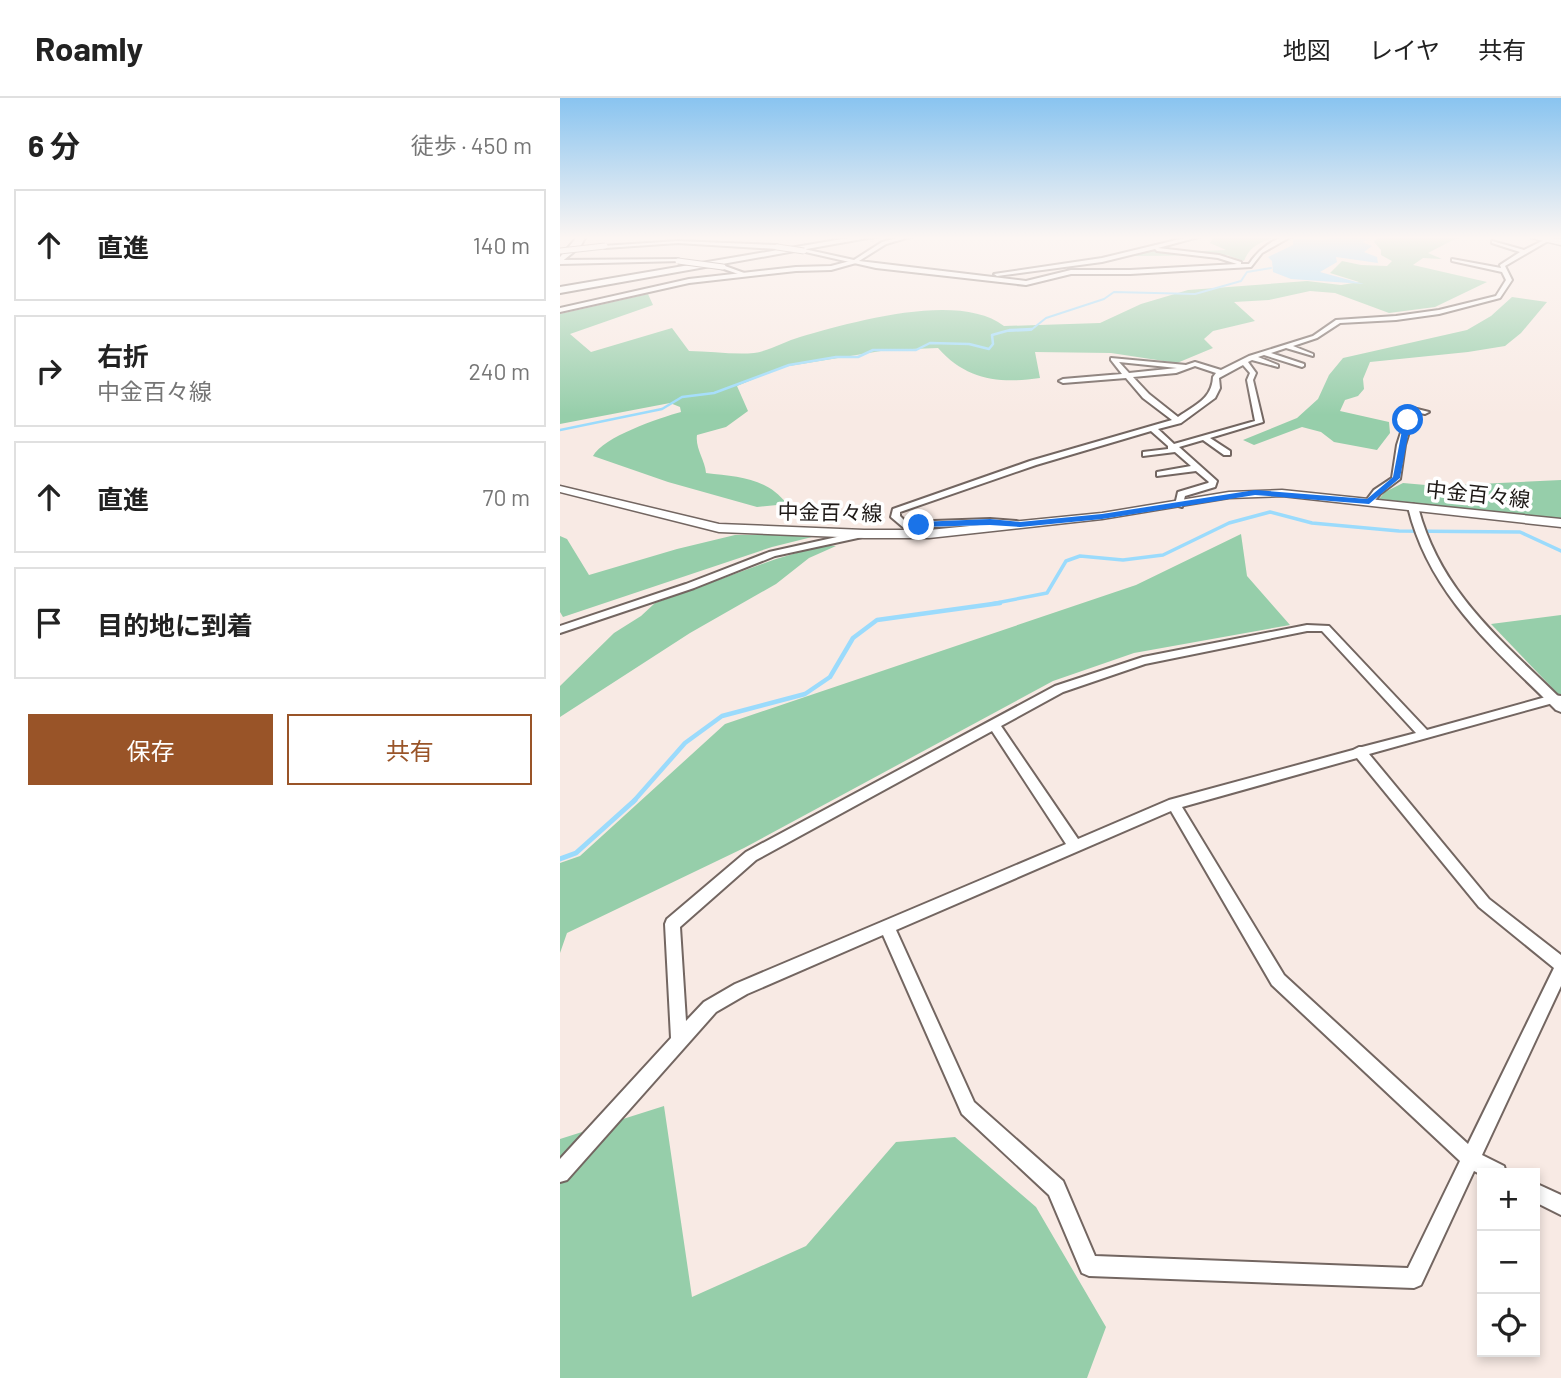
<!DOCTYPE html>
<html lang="ja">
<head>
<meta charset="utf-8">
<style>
  :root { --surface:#fff; --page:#f2f2f2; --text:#222; --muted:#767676; --line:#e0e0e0; --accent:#995428 }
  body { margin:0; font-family:Barlow,"Noto Sans JP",sans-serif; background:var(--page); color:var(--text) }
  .controls { position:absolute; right:21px; bottom:21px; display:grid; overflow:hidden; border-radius:0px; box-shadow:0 4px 10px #0003 }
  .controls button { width:63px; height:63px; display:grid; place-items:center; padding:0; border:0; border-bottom:2px solid var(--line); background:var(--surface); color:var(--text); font:35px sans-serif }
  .stop { position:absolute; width:21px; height:21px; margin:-16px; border:5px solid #1a73e8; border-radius:50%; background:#fff }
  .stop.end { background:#1a73e8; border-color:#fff; box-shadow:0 2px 7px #0008 }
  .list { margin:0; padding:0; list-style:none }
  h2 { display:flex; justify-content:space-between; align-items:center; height:91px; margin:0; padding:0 28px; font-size:30px }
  h2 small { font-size:23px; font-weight:400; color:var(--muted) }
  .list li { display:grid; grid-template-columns:46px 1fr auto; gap:21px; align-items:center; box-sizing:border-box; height:112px; margin:0 14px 14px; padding:0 14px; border:2px solid var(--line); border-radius:0px }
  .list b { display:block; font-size:26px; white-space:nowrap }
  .list p { margin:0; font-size:23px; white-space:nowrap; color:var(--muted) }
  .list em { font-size:23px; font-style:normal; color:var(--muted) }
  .actions { display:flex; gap:14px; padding:21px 28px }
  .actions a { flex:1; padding:16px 0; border:2px solid var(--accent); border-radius:0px; text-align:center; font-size:24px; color:var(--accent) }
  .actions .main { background:var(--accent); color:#fff }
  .icon { flex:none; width:38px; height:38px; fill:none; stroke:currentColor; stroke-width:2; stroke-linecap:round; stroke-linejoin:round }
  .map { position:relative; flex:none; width:1001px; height:1280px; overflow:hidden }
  header { display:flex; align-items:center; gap:42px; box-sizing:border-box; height:98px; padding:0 35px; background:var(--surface); border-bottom:2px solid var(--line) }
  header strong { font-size:33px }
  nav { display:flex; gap:38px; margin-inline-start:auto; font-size:24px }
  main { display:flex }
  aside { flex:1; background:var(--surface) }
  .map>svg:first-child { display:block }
  .green { fill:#96ceaa }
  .water { fill:#9bdbfc }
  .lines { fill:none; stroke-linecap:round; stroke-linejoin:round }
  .stream-far4 { stroke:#9bdbfc; stroke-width:2 }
  .stream-far3 { stroke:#9bdbfc; stroke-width:2.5 }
  .stream-far2 { stroke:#9bdbfc; stroke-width:3.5 }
  .stream-far1 { stroke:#9bdbfc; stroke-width:4.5 }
  .stream { stroke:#9bdbfc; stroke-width:5 }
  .minor-tunnel { stroke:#d7cbc5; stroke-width:5; stroke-dasharray:5 2.5; stroke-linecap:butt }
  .minor-casing { stroke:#736661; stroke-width:4 }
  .tertiary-casing { stroke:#736661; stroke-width:4 }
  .secondary-casing { stroke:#736661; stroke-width:3 }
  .trunk-casing { stroke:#736661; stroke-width:4 }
  .motorway-casing { stroke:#736661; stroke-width:3 }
  .minor { fill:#fff; fill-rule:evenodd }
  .tertiary { fill:#fff; fill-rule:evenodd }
  .secondary { fill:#fff; fill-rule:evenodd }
  .trunk { fill:#fff; fill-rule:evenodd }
  .motorway { fill:#fff; fill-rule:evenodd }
  .minor-bridge-casing { stroke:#736661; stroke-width:7; stroke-linecap:butt }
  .minor-bridge { stroke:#fff; stroke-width:5 }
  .route { fill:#1a73e8 }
  .labels { text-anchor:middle; stroke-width:7; stroke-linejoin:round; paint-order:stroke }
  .far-street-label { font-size:21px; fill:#1e1917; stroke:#fff }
</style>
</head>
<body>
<header>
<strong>Roamly</strong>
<nav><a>地図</a><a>レイヤ</a><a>共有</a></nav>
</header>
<main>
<aside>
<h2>6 分<small>徒歩 · 450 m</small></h2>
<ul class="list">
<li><svg class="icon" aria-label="ahead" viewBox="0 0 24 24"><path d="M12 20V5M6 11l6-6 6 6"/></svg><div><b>直進</b></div><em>140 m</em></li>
<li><svg class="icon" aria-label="right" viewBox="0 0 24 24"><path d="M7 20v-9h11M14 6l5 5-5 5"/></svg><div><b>右折</b><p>中金百々線</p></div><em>240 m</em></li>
<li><svg class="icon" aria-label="ahead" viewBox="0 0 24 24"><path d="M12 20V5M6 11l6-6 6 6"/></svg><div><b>直進</b></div><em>70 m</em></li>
<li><svg class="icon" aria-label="arrive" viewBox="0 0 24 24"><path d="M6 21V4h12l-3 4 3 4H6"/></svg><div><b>目的地に到着</b></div></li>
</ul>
<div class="actions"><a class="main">保存</a><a>共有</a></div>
</aside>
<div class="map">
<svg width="1001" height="1280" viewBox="0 0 1001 1280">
  <rect width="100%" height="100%" fill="#f8eae4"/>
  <g class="green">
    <path d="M654 138H719C703 143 690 147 684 163L667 157 573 158 598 150 620 154 666 152 650 145Z"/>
    <path d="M819 138H908L893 142 868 155 882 161 863 160 853 167 927 184 875 209 829 215 775 195 750 193 709 202 674 204 695 223 653 233 644 241 653 250 617 265 551 255 475 254 480 280C440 286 406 282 378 250L327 252 223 269 177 288 188 313 166 329 137 337C135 350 145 362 146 375 178 379 206 379 227 406L197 409 108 384 33 358C43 339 99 320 121 314L120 309 110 305 0 326V216L88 196 93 207 10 236 31 254 112 230 129 253C150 253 174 257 194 255 209 253 226 243 240 239 292 224 399 193 444 228L540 225 581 206 628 192 747 183 781 187 799 184 770 175 782 163 801 167 827 168 832 163 821 157V152L814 144Z"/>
    <path d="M952 199 987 204 961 235 945 248 908 254 810 264 803 281 804 291 798 298 785 302 780 313 829 324 830 335 817 352 774 344 761 334 742 329 694 347 683 342 737 320 758 301 769 277 783 260 907 232 931 218Z"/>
    <path d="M1001 382V421L819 401 825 394 843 385 877 388Z"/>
    <path d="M681 436 687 478 730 527 574 555 493 583 184 750 7 835 0 855V765L20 758 165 626 576 487Z"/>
    <path d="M175 437H260L212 449 3 519 0 514V438L7 441 29 477 117 451Z"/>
    <path d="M264 447 276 448 249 460 216 486 130 535 0 619V588L54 535 81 518 95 505 216 461Z"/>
    <path d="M1001 517V599L931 526Z"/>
    <path d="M104 1008 132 1199 246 1148 336 1044 395 1039 476 1109 546 1229 527 1280H0V1041Z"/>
  </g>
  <path class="water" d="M783 138H815L802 144 812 148 804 154 817 159 818 165 776 159 777 164 760 174 804 186 731 181 713 174 712 163 708 159 733 147V141L764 142Z"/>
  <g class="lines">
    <path class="stream-far4" d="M448 233 471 232 486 220 544 201 554 194 635 196 681 183 687 174 711 170"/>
    <path class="stream-far3" d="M0 332 102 311 122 299 154 295 229 267 276 259H298L313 252H356L370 245 409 246 429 251 433 246 432 237 450 232 472 231"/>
    <path class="stream-far2" d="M431 506 487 495 506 463 520 458 563 462 603 457 669 425 710 414 752 425 839 433 960 434 1001 453"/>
    <path class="stream-far1" d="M73 704 125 645 162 618 245 596 270 579 293 540 317 522 440 505"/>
    <path class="stream" d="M0 761 16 755 75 702"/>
    <path class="minor-tunnel" d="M296 138 314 142"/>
    <defs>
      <g id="minor">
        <path d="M344 138H353L326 146 299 163 466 183 511 172H570L677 166 658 160 597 153 595 151 542 164 437 178 434 176 542 160 633 138H642L598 150 659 157 681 164V166H689C698 152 715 138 732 138L702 155 691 169 570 176H511L466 187 316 170 241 153 244 151 294 162 322 144Z"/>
        <path d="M984 142 988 143 945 168 952 182 940 200 879 216 836 222 780 225 757 240 733 248 753 256V258L726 250 711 255 744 266V268L742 269 704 257 698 259 718 267V269L692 262 688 264 696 275 693 282 703 324 650 340 670 353V357H664L643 342 619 349 657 383 655 389 625 398 622 409 615 407 618 394 648 385 649 384 636 373 597 378V374L631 368 615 354 583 358V354L608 351V348L591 333 476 367 340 414V418L346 424 430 421 456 423 459 424V428L430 427 344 430 331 419 333 411 470 363 612 322 583 300 566 280 503 285 499 283 503 281 562 276 551 262V260L626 267 635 264 661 272 689 258 753 238 776 222 836 218 879 212 936 198 946 182 942 174 892 163V161L941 170 940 167 960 154 932 145V143L964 152ZM559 264 617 270 569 275ZM683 267 690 275 687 282 695 323 614 346 598 331 621 325 655 300 660 290 659 280ZM635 268 656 275 653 279C652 301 635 307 618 319L589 296 573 279 616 275Z"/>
        <path d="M118 143 217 147 220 149 217 151 118 145 45 150 42 148Z"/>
        <path d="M0 162 118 161 121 163 0 166Z"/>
        <path d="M161 168H165L187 176 184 178 161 170Z"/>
        <path d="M849 309 869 314 865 316 855 314 845 347 840 381 820 396 812 406H806L805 404 814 392 832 380 837 347Z"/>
        <path d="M304 433 307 434V438L215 458 134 490 0 535V528L126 486 209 454Z"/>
        <path d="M747 527 769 528 867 632 993 597 1001 598V606L993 605 809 656 929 801 1001 857V888L922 1057 944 1068 946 1075H922V1077L914 1073 861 1187 854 1190 529 1178 522 1175 489 1097 402 1016 323 837 187 896 156 914 7 1082 0 1084V1061L111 940 105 826 107 821 186 754 495 588 583 559ZM747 533H762L856 635 802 649H799L793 652 609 702 518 741 441 628 503 594 585 566ZM432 633 506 746 175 886 144 904 126 923 120 829 196 762ZM797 660 919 809 994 870 908 1046 724 877 622 709ZM611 713 712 887 900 1063 848 1170 535 1158 503 1083 414 1004 336 832Z"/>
        <path d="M975 1085 1001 1097V1117L975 1104Z"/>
      </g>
      <g id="tertiary">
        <path d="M294 162 296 165 271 172 236 173 129 185 0 214V210L129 181 236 169 271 168Z"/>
        <path d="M853 406 858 409C880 494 941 542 1001 601V614L996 612C935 551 869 497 848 409Z"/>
      </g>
      <path id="secondary" d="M0 388 159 426 304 432H369L542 415 669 394 722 392 1001 421V429L722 398 669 400 542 421 369 440H304L159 434 0 394Z"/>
      <g id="trunk">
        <path d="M18 138H26L20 149 0 165V159Z"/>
        <path d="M300 138H319L0 195V189Z"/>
      </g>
      <path id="motorway" d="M970 138 1001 141V147L971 140Z"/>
    </defs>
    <use href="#minor" class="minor-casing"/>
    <use href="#tertiary" class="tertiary-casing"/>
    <use href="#secondary" class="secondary-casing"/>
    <use href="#trunk" class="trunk-casing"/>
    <use href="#motorway" class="motorway-casing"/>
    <use href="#minor" class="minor"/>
    <use href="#tertiary" class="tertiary"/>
    <use href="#secondary" class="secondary"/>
    <use href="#trunk" class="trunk"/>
    <use href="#motorway" class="motorway"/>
    <defs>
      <g id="minor-bridge">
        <path d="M217 149 244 153"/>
        <path d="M0 153 45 148"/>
        <path d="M118 163 163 169"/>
      </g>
    </defs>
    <use href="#minor-bridge" class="minor-bridge-casing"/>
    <use href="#minor-bridge" class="minor-bridge"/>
  </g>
  <linearGradient id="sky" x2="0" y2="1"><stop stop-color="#89c4f0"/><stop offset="0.44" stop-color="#fcf6f3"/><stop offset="1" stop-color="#fcf6f3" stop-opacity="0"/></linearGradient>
  <rect width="1001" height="317" fill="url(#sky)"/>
  <path class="route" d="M848 320 851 322 840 380 809 406 695 397 542 421 460 429 430 427 359 429 355 427 359 424 430 421 460 424 542 416 695 392 807 401 833 379 844 322Z"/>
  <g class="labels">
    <g class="far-street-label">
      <text transform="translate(918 397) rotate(6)" y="7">中金百々線</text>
      <text transform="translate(270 415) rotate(1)" y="7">中金百々線</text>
    </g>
  </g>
</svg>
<div class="controls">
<button>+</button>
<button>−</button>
<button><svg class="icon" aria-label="locate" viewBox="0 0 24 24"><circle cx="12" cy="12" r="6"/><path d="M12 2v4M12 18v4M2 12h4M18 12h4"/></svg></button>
</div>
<div class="stop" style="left:848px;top:322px"></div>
<div class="stop end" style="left:359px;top:427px"></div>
</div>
</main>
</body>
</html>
